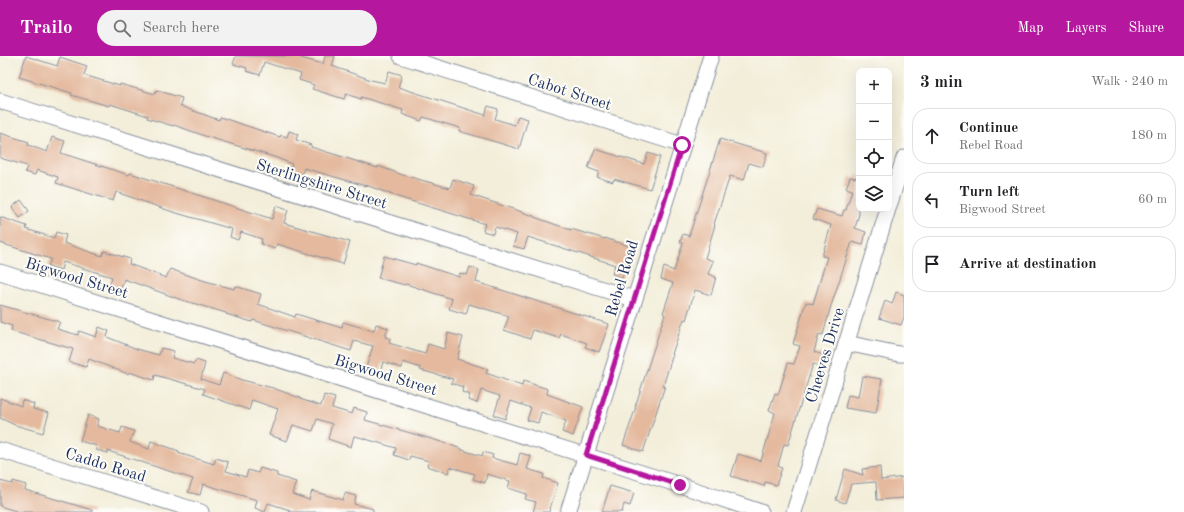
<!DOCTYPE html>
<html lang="en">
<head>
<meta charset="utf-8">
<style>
  :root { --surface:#fff; --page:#f2f2f2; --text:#202124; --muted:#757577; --line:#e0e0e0; --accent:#b5179e }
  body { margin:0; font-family:"Old Standard TT",serif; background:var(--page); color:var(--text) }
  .controls { position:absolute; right:12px; top:12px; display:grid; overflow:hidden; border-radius:8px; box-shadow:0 4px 16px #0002 }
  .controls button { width:36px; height:36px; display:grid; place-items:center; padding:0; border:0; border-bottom:1px solid var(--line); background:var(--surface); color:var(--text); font:20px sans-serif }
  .stop { position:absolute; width:12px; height:12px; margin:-9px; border:3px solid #b5179e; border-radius:50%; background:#fff }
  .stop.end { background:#b5179e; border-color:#fff; box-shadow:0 1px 4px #0008 }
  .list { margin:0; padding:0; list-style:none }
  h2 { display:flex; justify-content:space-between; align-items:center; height:52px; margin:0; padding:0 16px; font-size:17px }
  h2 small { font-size:13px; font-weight:400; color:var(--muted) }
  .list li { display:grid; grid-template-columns:26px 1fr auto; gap:12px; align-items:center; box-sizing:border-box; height:56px; margin:0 8px 8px; padding:0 8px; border:1px solid var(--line); border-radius:16px }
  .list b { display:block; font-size:15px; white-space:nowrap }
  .list p { margin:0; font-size:13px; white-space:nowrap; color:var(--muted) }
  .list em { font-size:13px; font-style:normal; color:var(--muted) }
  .icon { flex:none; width:22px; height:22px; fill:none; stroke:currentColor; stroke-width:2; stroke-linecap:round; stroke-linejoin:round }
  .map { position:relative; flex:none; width:904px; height:456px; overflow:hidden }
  header { display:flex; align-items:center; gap:24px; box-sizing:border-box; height:56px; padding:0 20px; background:var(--accent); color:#fff }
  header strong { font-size:19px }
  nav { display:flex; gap:22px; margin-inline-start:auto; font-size:14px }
  .search { width:280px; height:36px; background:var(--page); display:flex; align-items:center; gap:10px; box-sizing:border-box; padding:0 14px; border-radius:22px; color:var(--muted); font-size:15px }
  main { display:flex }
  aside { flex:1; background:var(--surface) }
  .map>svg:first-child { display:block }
  .building { fill:#e4b99e }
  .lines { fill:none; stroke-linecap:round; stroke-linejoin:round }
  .minor-casing { stroke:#878e9c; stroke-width:17 }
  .minor { stroke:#fff; stroke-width:15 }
  .route { stroke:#b5179e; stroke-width:5 }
  .labels { text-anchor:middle; stroke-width:4; stroke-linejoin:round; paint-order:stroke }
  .street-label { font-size:16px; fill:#1b2f5e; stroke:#fdfcf7 }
</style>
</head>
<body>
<header>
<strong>Trailo</strong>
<div class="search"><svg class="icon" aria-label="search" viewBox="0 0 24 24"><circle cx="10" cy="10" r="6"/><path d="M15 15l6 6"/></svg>Search here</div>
<nav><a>Map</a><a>Layers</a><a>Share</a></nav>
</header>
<main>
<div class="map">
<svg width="904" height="456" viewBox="0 0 904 456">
  <rect width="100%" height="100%" fill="#fdfcf7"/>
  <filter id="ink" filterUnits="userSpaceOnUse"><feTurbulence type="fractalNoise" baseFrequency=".025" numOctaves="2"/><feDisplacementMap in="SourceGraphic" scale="8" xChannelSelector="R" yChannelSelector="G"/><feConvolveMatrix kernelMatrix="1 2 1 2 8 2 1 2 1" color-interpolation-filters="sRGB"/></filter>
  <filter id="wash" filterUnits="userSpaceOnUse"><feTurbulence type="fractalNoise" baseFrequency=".012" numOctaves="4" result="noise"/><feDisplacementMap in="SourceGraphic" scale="16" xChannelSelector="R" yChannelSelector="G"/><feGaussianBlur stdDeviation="0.9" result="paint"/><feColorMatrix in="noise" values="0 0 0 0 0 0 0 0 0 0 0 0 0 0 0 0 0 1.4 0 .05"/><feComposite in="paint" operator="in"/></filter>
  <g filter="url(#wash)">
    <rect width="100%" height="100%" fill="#f3eed9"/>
    <g id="blocks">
      <g class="building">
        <path d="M26 0 57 10 60 1 87 10 84 19 120 30V28L155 38 156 34 182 42 180 50 219 64 220 61 280 81 281 79 287 81 289 75 298 78 296 84 311 89V91L378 112V110L403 119 450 132 453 123 474 130 471 139 534 160V161L571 174V173L605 183V182L632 191 622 222 612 218 615 209 594 202 528 181 524 193 513 190 517 178 495 171 493 178 483 175 485 168 398 141 366 129V130L304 112 301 122 288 118 292 108 274 101 205 80 174 69 173 70 147 62 148 60 110 48 109 50 71 39 72 37 19 21Z"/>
        <path d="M236 0H302L301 2 323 8 325 0H335L332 10 371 24 385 27 389 15 402 19 398 31 485 59 488 50 498 53 495 63 515 69 518 60 528 63 519 93 459 75 460 72 423 61 421 65 402 58 403 54 361 41V43L346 38 344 43 312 33 314 29 299 24 301 18 264 6 260 19 246 15 247 12 233 8Z"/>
        <path d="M0 77 29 86 28 89 47 96 52 81 65 85 61 97 129 119 130 117 272 163 276 150 288 154 284 167 350 186 343 208 277 188 275 193 261 188 262 183 241 176 238 184 230 181 232 173 173 156 116 136 113 145 56 127 58 121 37 114 35 119 25 116 27 110 0 102Z"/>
        <path d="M720 83 767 97 763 111 749 107 744 124 730 120 714 168 715 169 705 202 713 205 708 218 716 221 711 239 695 234 686 264 684 263 672 298H673L663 330H665L643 396 623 389 636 351H635L665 258 663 257 673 227 661 223 664 211 674 215 683 187 680 186 683 178 689 180Z"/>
        <path d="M595 93 644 108 648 97 660 101 650 133 614 123 613 126 597 121 599 116 588 112Z"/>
        <path d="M857 119H859V158L855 172 866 176 863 189 852 186 830 253 823 279 819 278 814 296 827 300 824 311 813 308 788 389 784 388 778 410 782 412 776 429 765 426 764 430 731 420 738 398 761 405 775 357 769 354 775 337 778 339 788 307 794 308 800 290 793 288 806 246 813 248 827 201 822 200 831 169 813 163 817 153 842 160 844 154H846L852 134 846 132 850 121 856 122Z"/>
        <path d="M21 144 29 155 20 162 12 151Z"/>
        <path d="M0 161 27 170 26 173 54 182 56 176 66 179 64 187 102 200 104 195 130 203 129 208 166 222 170 213 202 224 234 233 235 230 261 238 258 248 295 261 296 258 342 272 343 266 374 275 376 268 388 272 385 281 390 282 389 287 425 298 428 288 444 293 448 277 463 281 457 303 488 313 486 317 522 330 523 325 548 333 547 338 583 351 573 380 562 376 566 365 541 356 538 367 527 364 531 352 511 345 505 363 494 359 500 340 481 334 477 347 468 344 470 339 462 336 463 331 451 327 453 323 420 314 421 312 403 306 402 312 383 306 379 319 365 315 373 290 354 285 351 295 253 264 252 266 226 258V257L179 243 124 223 119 239 107 236 112 221 63 206 61 214 48 210 51 203 0 187Z"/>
        <path d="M384 200 416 209V207L459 221 460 217 467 219 470 211 479 214 476 226 609 268 599 296 585 291 587 287 561 278 559 282 533 274 530 283 504 274 509 260 469 248 466 258 449 253 452 243 406 228 405 229 378 222Z"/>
        <path d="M896 236 904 239V261L901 269 879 262 885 245 892 248Z"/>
        <path d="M0 249 60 266 57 273 78 279 79 275 96 281 99 271 109 275 107 281 137 293 159 299 161 292 174 295 172 302 194 308 196 304 205 307 201 323 219 329 223 317 242 324 273 332 300 342V343L321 350 324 339 335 342 332 352 352 358 354 352 367 356 365 364 435 384 462 393V394L482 400 483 396 493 399 492 402 517 409 520 397 531 400 527 413 544 418 543 422 558 427 549 456H533L536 446 525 443 527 438 508 432 510 425 487 418 485 427 473 423 475 418 450 411 448 417 427 410 429 405 410 400 409 404 394 399 396 392 359 381 354 380 351 391 328 383 332 368 317 363 313 375 293 369 287 385 269 379 278 353 252 344 249 354 203 338 205 333 155 319 154 324 129 316 128 318 89 303 86 311 69 306 73 293 11 275 12 270 0 266Z"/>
        <path d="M862 320 882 323 876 357 845 352 848 339 858 341Z"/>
        <path d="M0 342 21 350 22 344 34 348 33 353 49 357 43 377 15 369 0 362Z"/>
        <path d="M88 359 99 363 97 370 120 377 122 371 134 375 130 386 149 393 151 385 179 395 178 397 214 408 216 402 228 406 226 415 246 421 248 414 258 417 260 412 277 417V420L296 426 292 438 309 444 312 435 343 444 345 437 356 440 354 448 373 453V456H289L290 454 268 447 265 456 255 452 257 444 203 428 200 439 188 436 193 423 108 395V397L96 394 97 390 80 385Z"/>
        <path d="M880 411 881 424 904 421V442L877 444 876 426 851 428 845 447 836 444 845 413 863 419 862 413Z"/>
        <path d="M0 425 12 428 13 425 26 429 25 434 92 454V456H19L0 450Z"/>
        <path d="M610 430 634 437 630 450 624 448 622 456H602Z"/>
      </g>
    </g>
  </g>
  <g filter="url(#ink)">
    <use href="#blocks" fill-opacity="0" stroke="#878e9c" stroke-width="1"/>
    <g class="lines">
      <defs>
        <g id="minor">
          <path d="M401 0 682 89"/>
          <path d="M0 45 634 243"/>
          <path d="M889 150 904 102"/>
          <path d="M0 216 680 429 761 456"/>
          <path d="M846 287 899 298H904"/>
          <path d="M0 394 201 456"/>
          <path d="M568 456 711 0"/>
          <path d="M794 456 888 153"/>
        </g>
      </defs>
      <use href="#minor" class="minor-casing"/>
      <use href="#minor" class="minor"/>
    </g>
  </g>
  <g class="lines" filter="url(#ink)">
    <path class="route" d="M680 429 586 399 682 89"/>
  </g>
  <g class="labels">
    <g class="street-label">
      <text transform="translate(570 35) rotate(18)" y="6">Cabot Street</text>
      <text transform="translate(322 127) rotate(17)" y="6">Sterlingshire Street</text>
      <text transform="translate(77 221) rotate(17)" y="6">Bigwood Street</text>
      <text transform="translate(621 222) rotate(-73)" y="6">Rebel Road</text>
      <text transform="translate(824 299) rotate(-73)" y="6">Cheeves Drive</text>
      <text transform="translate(386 318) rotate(17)" y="6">Bigwood Street</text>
      <text transform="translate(106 408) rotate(17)" y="6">Caddo Road</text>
    </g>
  </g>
</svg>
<div class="controls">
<button>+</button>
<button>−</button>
<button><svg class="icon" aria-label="locate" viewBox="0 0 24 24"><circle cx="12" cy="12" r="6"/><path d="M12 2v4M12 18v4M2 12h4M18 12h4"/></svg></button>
<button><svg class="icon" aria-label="layers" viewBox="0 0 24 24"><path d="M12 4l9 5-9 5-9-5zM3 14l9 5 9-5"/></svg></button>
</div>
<div class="stop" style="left:682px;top:89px"></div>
<div class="stop end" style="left:680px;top:429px"></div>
</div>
<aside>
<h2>3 min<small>Walk · 240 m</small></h2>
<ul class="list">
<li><svg class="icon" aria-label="ahead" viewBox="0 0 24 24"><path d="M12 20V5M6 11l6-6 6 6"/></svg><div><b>Continue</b><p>Rebel Road</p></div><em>180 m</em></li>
<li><svg class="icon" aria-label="left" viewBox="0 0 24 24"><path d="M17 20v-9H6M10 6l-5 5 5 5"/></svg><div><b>Turn left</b><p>Bigwood Street</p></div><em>60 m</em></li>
<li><svg class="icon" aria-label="arrive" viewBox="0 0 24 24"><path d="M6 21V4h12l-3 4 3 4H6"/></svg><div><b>Arrive at destination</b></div></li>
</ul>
</aside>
</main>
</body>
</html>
